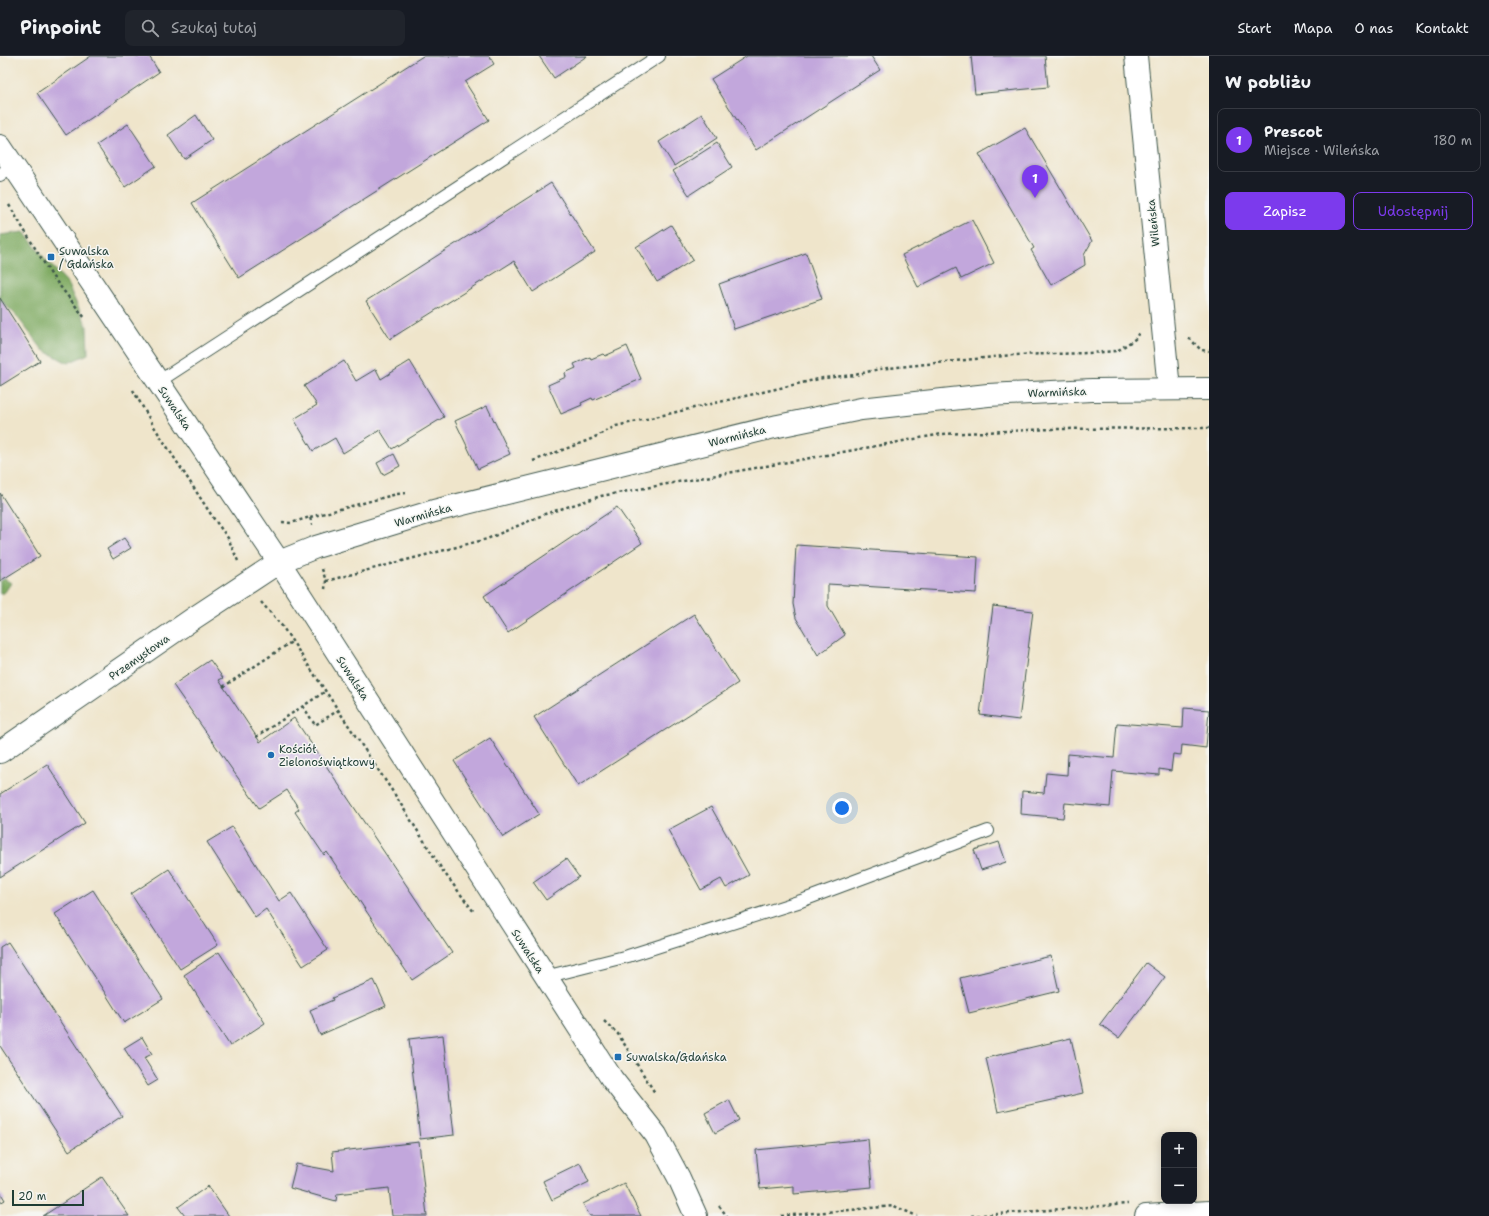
<!DOCTYPE html>
<html lang="pl">
<head>
<meta charset="utf-8">
<style>
  :root { --surface:#171b24; --page:#20242c; --text:#f1f3f6; --muted:#9ea1a6; --line:#363941; --accent:#7c3aed }
  body { margin:0; font-family:"Shantell Sans",sans-serif; background:var(--page); color:var(--text) }
  .controls { position:absolute; right:12px; bottom:12px; display:grid; overflow:hidden; border-radius:8px; box-shadow:0 2px 10px #0003 }
  .controls button { width:36px; height:36px; display:grid; place-items:center; padding:0; border:0; border-bottom:1px solid var(--line); background:var(--surface); color:var(--text); font:20px sans-serif }
  .scale { position:absolute; left:12px; bottom:10px; width:72px; box-sizing:border-box; padding-left:4px; border:2px solid #1f3d34; border-top:0; font-size:11px; line-height:14px; white-space:nowrap; color:#1f3d34; -webkit-text-stroke:3px #f6f6f2; paint-order:stroke }
  .you { position:absolute; left:842px; top:752px; width:14px; height:14px; margin:-10px; border:3px solid #fff; border-radius:50%; background:#1a73e8; box-shadow:0 0 0 6px #1a73e833 }
  .badge { display:grid; place-items:center; width:26px; height:26px; border-radius:50%; background:var(--accent); color:#fff; font-size:13px; font-weight:700 }
  .pin { position:absolute; translate:-50% -33px; filter:drop-shadow(0 1px 2px #0008) }
  .pin::after { content:''; position:absolute; top:21px; width:14px; height:12px; background:inherit; clip-path:polygon(0 0,100% 0,50% 100%) }
  .list { margin:0; padding:0; list-style:none }
  h2 { display:flex; justify-content:space-between; align-items:center; height:52px; margin:0; padding:0 16px; font-size:17px }
  h2 small { font-size:13px; font-weight:400; color:var(--muted) }
  .list li { display:grid; grid-template-columns:26px 1fr auto; gap:12px; align-items:center; box-sizing:border-box; height:64px; margin:0 8px 8px; padding:0 8px; border:1px solid var(--line); border-radius:8px }
  .list b { display:block; font-size:15px; white-space:nowrap }
  .list p { margin:0; font-size:13px; white-space:nowrap; color:var(--muted) }
  .list em { font-size:13px; font-style:normal; color:var(--muted) }
  .actions { display:flex; gap:8px; padding:12px 16px }
  .actions a { flex:1; padding:9px 0; border:1px solid var(--accent); border-radius:8px; text-align:center; font-size:14px; color:var(--accent) }
  .actions .main { background:var(--accent); color:#fff }
  .icon { flex:none; width:22px; height:22px; fill:none; stroke:currentColor; stroke-width:2; stroke-linecap:round; stroke-linejoin:round }
  .map { position:relative; flex:none; width:1209px; height:1160px; overflow:hidden }
  header { display:flex; align-items:center; gap:24px; box-sizing:border-box; height:56px; padding:0 20px; background:var(--surface); border-bottom:1px solid var(--line) }
  header strong { font-size:19px }
  nav { display:flex; gap:22px; margin-inline-start:auto; font-size:14px }
  .search { width:280px; height:36px; background:var(--page); display:flex; align-items:center; gap:10px; box-sizing:border-box; padding:0 14px; border-radius:8px; color:var(--muted); font-size:15px }
  main { display:flex }
  aside { flex:1; background:var(--surface) }
  .map>svg:first-child { display:block }
  .forest { fill:#80ab63; stroke:#50744c }
  .building { fill:#c2a7dc }
  .lines { fill:none; stroke-linecap:round; stroke-linejoin:round }
  .lane-casing { stroke:#3e564b; stroke-width:14 }
  .street-casing { stroke:#3e564b; stroke-width:24 }
  .secondary-casing { stroke:#3e564b; stroke-width:24 }
  .path { stroke:#3e564b; stroke-width:2.5; stroke-dasharray:3 3; stroke-linecap:butt }
  .lane { stroke:#fff; stroke-width:12 }
  .street { stroke:#fff; stroke-width:22 }
  .secondary { stroke:#fff; stroke-width:22 }
  .poi-dot { fill:#1f6fb2; stroke:#f6f6f2; stroke-width:1.5 }
  .labels { text-anchor:middle; stroke-width:3; stroke-linejoin:round; paint-order:stroke }
  .street-label { font-size:11px; fill:#1f3d34; stroke:#f6f6f2 }
  .poi-label { font-size:11px; fill:#1f3d34; stroke:#f6f6f2; text-anchor:start }
</style>
</head>
<body>
<header>
<strong>Pinpoint</strong>
<div class="search"><svg class="icon" aria-label="search" viewBox="0 0 24 24"><circle cx="10" cy="10" r="6"/><path d="M15 15l6 6"/></svg>Szukaj tutaj</div>
<nav><a>Start</a><a>Mapa</a><a>O nas</a><a>Kontakt</a></nav>
</header>
<main>
<div class="map">
<svg width="1209" height="1160" viewBox="0 0 1209 1160">
  <rect width="100%" height="100%" fill="#f6f6f2"/>
  <filter id="ink" filterUnits="userSpaceOnUse"><feTurbulence type="fractalNoise" baseFrequency=".025" numOctaves="2"/><feDisplacementMap in="SourceGraphic" scale="8" xChannelSelector="R" yChannelSelector="G"/><feConvolveMatrix kernelMatrix="1 2 1 2 8 2 1 2 1" color-interpolation-filters="sRGB"/></filter>
  <filter id="wash" filterUnits="userSpaceOnUse"><feTurbulence type="fractalNoise" baseFrequency=".012" numOctaves="4" result="noise"/><feDisplacementMap in="SourceGraphic" scale="16" xChannelSelector="R" yChannelSelector="G"/><feGaussianBlur stdDeviation="0.9" result="paint"/><feColorMatrix in="noise" values="0 0 0 0 0 0 0 0 0 0 0 0 0 0 0 0 0 1.4 0 .05"/><feComposite in="paint" operator="in"/></filter>
  <g filter="url(#wash)">
    <rect width="100%" height="100%" fill="#efe5cb"/>
    <g class="forest">
      <path d="M24 176 45 203 66 225 87 270 88 298 68 307 43 294 15 258 0 244V179Z"/>
      <path d="M0 520 11 527 5 536 0 538Z"/>
    </g>
    <g id="blocks">
      <g class="building">
        <path d="M91 0H149L159 16 66 79 37 37Z"/>
        <path d="M423 0H489L494 8 465 26 489 64 239 222 192 147Z"/>
        <path d="M539 0H587L554 22Z"/>
        <path d="M747 0H871L880 14 756 94 711 23Z"/>
        <path d="M971 0H1045L1048 31 975 38Z"/>
        <path d="M702 58 717 82 674 110 659 86Z"/>
        <path d="M196 59 212 84 184 103 168 79Z"/>
        <path d="M128 68 156 110 125 131 97 89Z"/>
        <path d="M1025 72 1092 185 1084 199 1085 209 1051 229 1031 194 1034 192 979 98Z"/>
        <path d="M717 87 732 111 689 139 673 115Z"/>
        <path d="M551 127 595 196 533 236 514 205 390 283 366 245Z"/>
        <path d="M972 164 994 207 961 223 956 212 918 231 902 199Z"/>
        <path d="M671 169 693 204 657 226 636 191Z"/>
        <path d="M806 197 822 243 734 273 719 228Z"/>
        <path d="M0 242 40 305 0 330Z"/>
        <path d="M627 290 641 323 593 344 592 342 581 347 582 349 561 358 548 329 566 321 565 317 576 312 574 308 590 301 591 303 603 298 605 300Z"/>
        <path d="M344 305 356 325 376 313 381 323 410 305 444 361 392 393 380 374 343 397 335 382 313 395 294 363 317 349 304 330Z"/>
        <path d="M487 350 510 398 478 413 455 365Z"/>
        <path d="M394 398 400 410 383 419 377 407Z"/>
        <path d="M0 437 40 500 0 525Z"/>
        <path d="M617 451 642 487 508 577 484 540Z"/>
        <path d="M124 482 131 492 113 503 107 493Z"/>
        <path d="M796 489 978 501 976 537 828 528V550L845 579 818 599 796 562 793 548Z"/>
        <path d="M993 550 1033 555 1019 664 980 659Z"/>
        <path d="M694 558 738 627 578 730 534 661Z"/>
        <path d="M210 604 223 622 219 624 260 686 294 662 452 897 412 924 327 796 324 799 295 756 299 753 287 734 259 752 173 629Z"/>
        <path d="M1184 652 1209 654 1206 692 1182 689 1181 699 1173 698 1171 715 1159 713V719L1113 715 1110 751 1065 747 1063 762 1021 758 1022 735 1044 737 1046 717 1067 719 1068 698 1114 702 1117 667 1183 672Z"/>
        <path d="M490 682 539 758 503 781 454 705Z"/>
        <path d="M47 708 85 767 0 821V738Z"/>
        <path d="M711 751 749 819 726 832 721 823 701 834 668 774Z"/>
        <path d="M232 771 279 845 291 837 328 894 303 910 266 853 255 861 207 786Z"/>
        <path d="M999 786 1006 806 981 814 974 794Z"/>
        <path d="M566 803 579 821 546 844 533 826Z"/>
        <path d="M169 813 218 889 180 913 131 838Z"/>
        <path d="M93 834 163 943 124 967 55 858Z"/>
        <path d="M8 886 122 1060 69 1095 0 990V891Z"/>
        <path d="M219 896 265 967 230 990 184 919Z"/>
        <path d="M1051 900 1059 935 969 957 960 922Z"/>
        <path d="M1146 907 1165 921 1119 982 1100 968Z"/>
        <path d="M374 924 386 950 320 979 310 954 333 944 332 942Z"/>
        <path d="M443 979 454 1079 420 1083 409 983Z"/>
        <path d="M142 981 152 998 144 1002 158 1024 148 1030 124 992Z"/>
        <path d="M1071 982 1083 1037 998 1056 986 1002Z"/>
        <path d="M729 1044 739 1064 715 1077 705 1057Z"/>
        <path d="M868 1083 872 1131 794 1138V1130L760 1133 756 1094Z"/>
        <path d="M419 1086 427 1160H392L389 1132 337 1138 336 1145 290 1132 296 1108 334 1115 332 1096Z"/>
        <path d="M580 1107 589 1126 552 1144 543 1125Z"/>
        <path d="M102 1121 129 1160H43Z"/>
        <path d="M624 1127 641 1160H590L583 1148Z"/>
        <path d="M208 1130 229 1160H185L178 1151Z"/>
        <path d="M0 1136 5 1144 0 1147Z"/>
      </g>
    </g>
  </g>
  <g filter="url(#ink)">
    <use href="#blocks" fill-opacity="0" stroke="#3e564b" stroke-width="1"/>
    <g class="lines">
      <defs>
        <g id="lane">
          <path d="M0 119 13 109"/>
          <path d="M158 326 659 0"/>
          <path d="M545 921 628 900 801 845 988 775"/>
        </g>
        <g id="street">
          <path d="M1136 0 1169 333"/>
          <path d="M0 696 194 562 279 506 316 491 434 455 778 370 861 353 988 339 1092 334 1209 333"/>
          <path d="M1146 1160 1209 1156"/>
        </g>
        <path id="secondary" d="M0 90 279 506 612 1023 656 1079 679 1122 696 1160"/>
      </defs>
      <use href="#lane" class="lane-casing"/>
      <use href="#street" class="street-casing"/>
      <use href="#secondary" class="secondary-casing"/>
      <g class="path">
        <path d="M9 149 52 220 85 262"/>
        <path d="M1189 282 1201 294 1209 295"/>
        <path d="M133 334 153 369 214 463 228 482 238 505"/>
        <path d="M533 405 589 384 616 370 823 322 855 319 879 313 1013 299 1089 297 1117 295 1135 283 1140 275"/>
        <path d="M310 461 397 438 407 437"/>
        <path d="M282 466 291 467 310 461 312 469"/>
        <path d="M322 513 326 525 325 533"/>
        <path d="M326 525 487 483 545 458 601 440 942 378 1051 373 1209 372"/>
        <path d="M261 546 282 570 395 739 443 815 474 856"/>
        <path d="M223 631 293 585"/>
        <path d="M303 650 315 669 339 654"/>
        <path d="M256 681 326 635"/>
        <path d="M604 965 618 978 655 1037"/>
        <path d="M719 1150 727 1160"/>
        <path d="M781 1160 894 1150 917 1160"/>
        <path d="M971 1160 1128 1148"/>
      </g>
      <use href="#lane" class="lane"/>
      <use href="#street" class="street"/>
      <use href="#secondary" class="secondary"/>
    </g>
  </g>
  <g class="poi-dot">
    <rect x="47" y="197" width="8" height="8" rx="2"/>
    <circle cx="271" cy="699" r="4"/>
    <rect x="614" y="997" width="8" height="8" rx="2"/>
  </g>
  <g class="labels">
    <g class="street-label">
      <text transform="translate(1153 167) rotate(-96)" y="4">Wileńska</text>
      <text transform="translate(1057 336) rotate(-2)" y="4">Warmińska</text>
      <text transform="translate(175 352) rotate(56)" y="4">Suwalska</text>
      <text transform="translate(737 380) rotate(-14)" y="4">Warmińska</text>
      <text transform="translate(423 459) rotate(-16)" y="4">Warmińska</text>
      <text transform="translate(139 601) rotate(-35)" y="4">Przemysłowa</text>
      <text transform="translate(353 622) rotate(57)" y="4">Suwalska</text>
      <text transform="translate(528 895) rotate(57)" y="4">Suwalska</text>
    </g>
    <g class="poi-label">
      <text x="59" y="199">Suwalska<tspan x="59" dy="13">/ Gdańska</tspan></text>
      <text x="279" y="697">Kościół<tspan x="279" dy="13">Zielonoświątkowy</tspan></text>
      <text x="626" y="1005">Suwalska/Gdańska</text>
    </g>
  </g>
</svg>
<div class="controls">
<button>+</button>
<button>−</button>
</div>
<div class="scale">20 m</div>
<div class="you"></div>
<div class="pin badge" style="left:1035px;top:142px">1</div>
</div>
<aside>
<h2>W pobliżu<small></small></h2>
<ul class="list">
<li><span class="badge">1</span><div><b>Prescot</b><p>Miejsce · Wileńska</p></div><em>180 m</em></li>
</ul>
<div class="actions"><a class="main">Zapisz</a><a>Udostępnij</a></div>
</aside>
</main>
</body>
</html>
